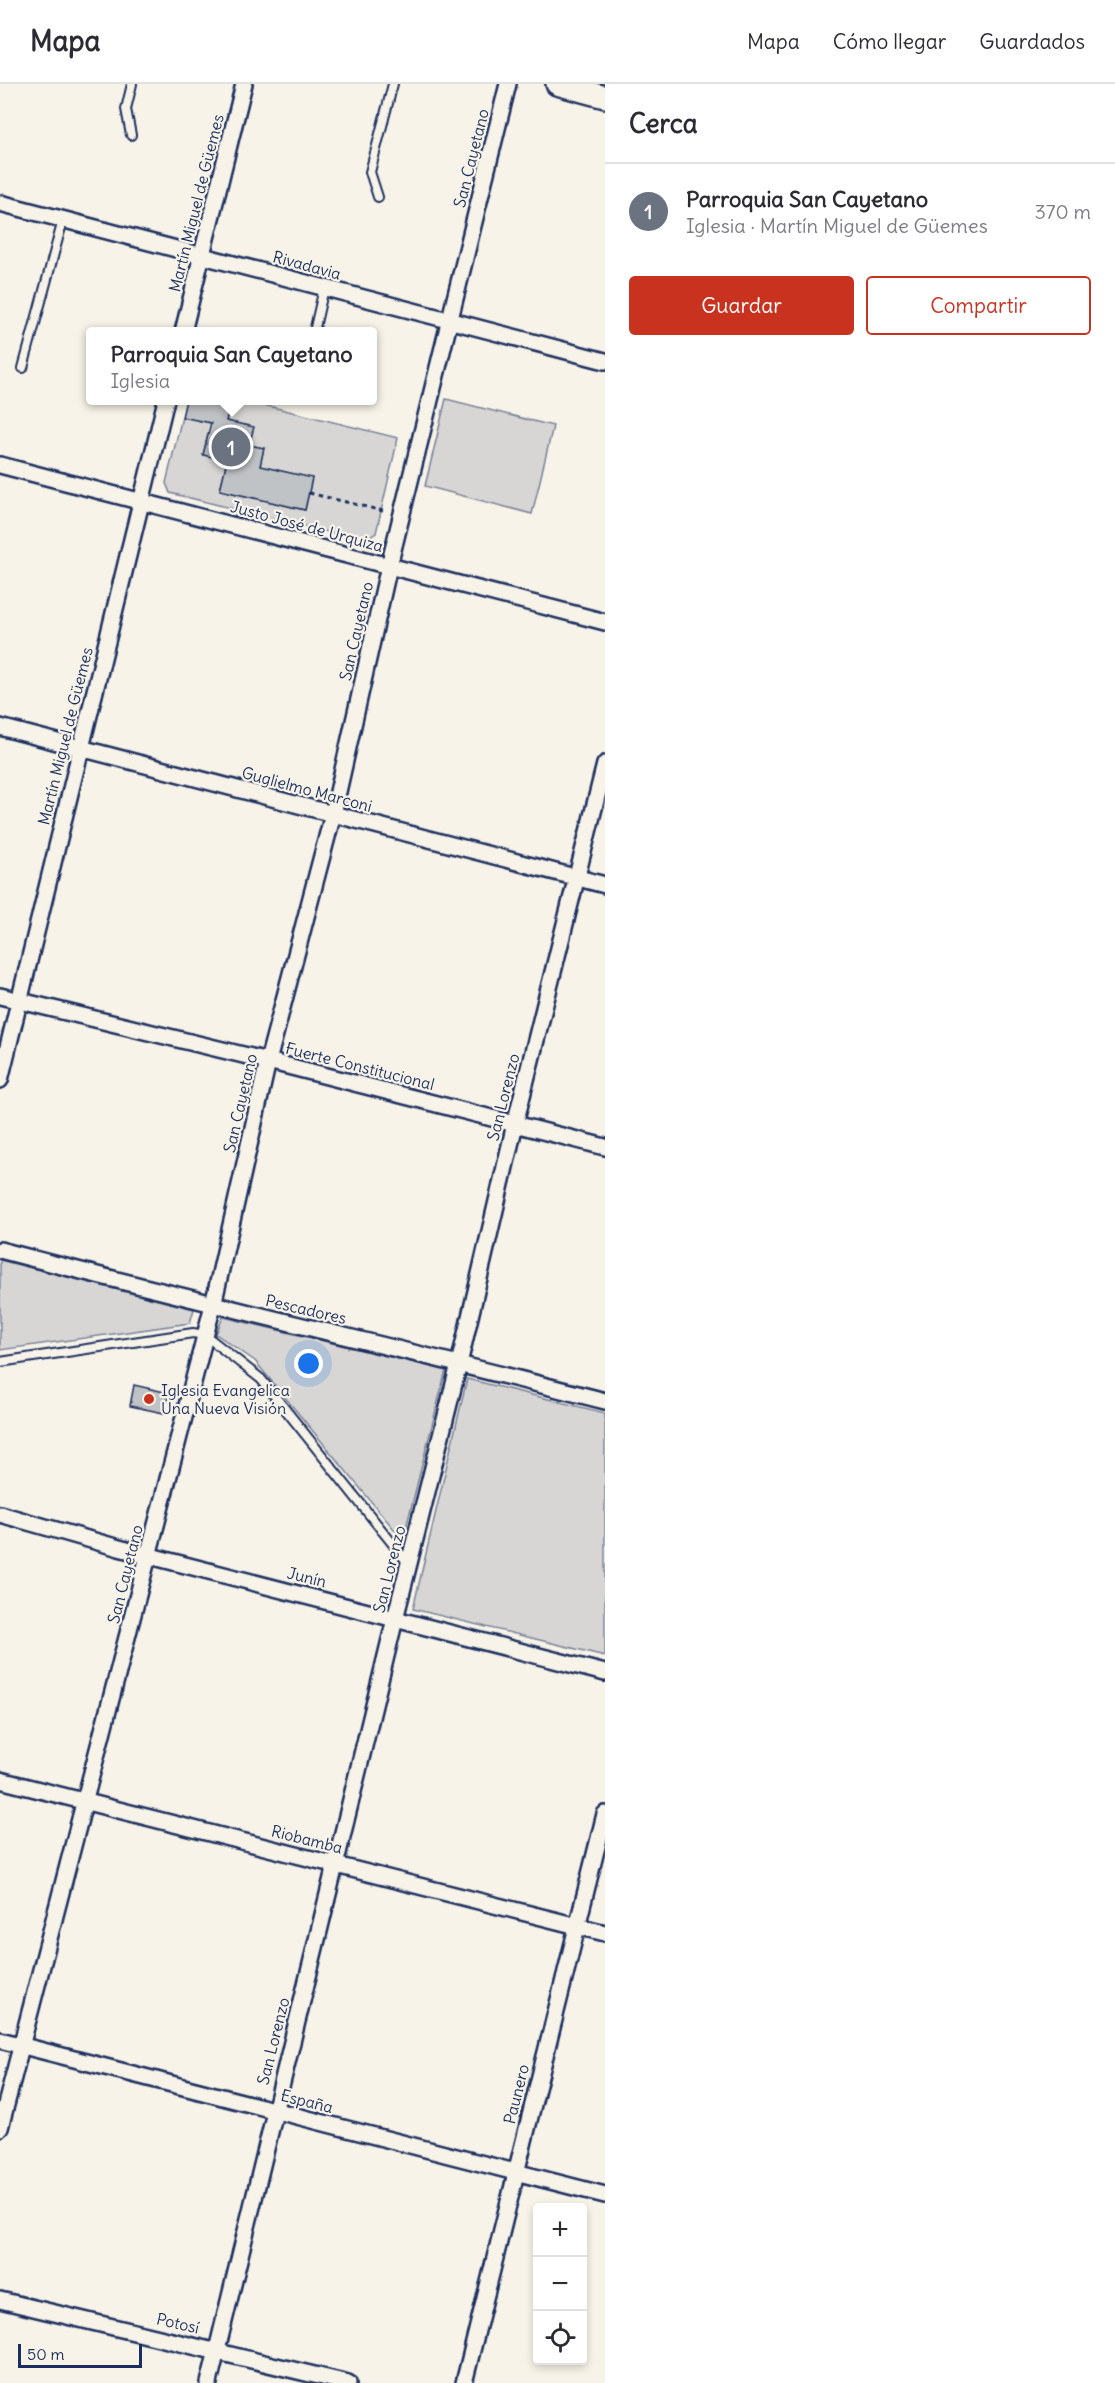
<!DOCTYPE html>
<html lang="es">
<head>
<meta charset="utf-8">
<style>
  :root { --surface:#fff; --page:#f7f7f7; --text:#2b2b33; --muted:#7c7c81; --line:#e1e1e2; --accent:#c8321e }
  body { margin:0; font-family:Delius,sans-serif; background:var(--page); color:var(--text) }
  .controls { position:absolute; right:18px; bottom:18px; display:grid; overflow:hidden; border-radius:6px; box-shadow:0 3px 9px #0003 }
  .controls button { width:54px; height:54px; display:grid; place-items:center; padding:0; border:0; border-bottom:2px solid var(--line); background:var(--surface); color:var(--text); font:30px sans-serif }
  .scale { position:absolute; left:18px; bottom:15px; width:124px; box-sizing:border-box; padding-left:6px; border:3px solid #1b2f5e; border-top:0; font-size:16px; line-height:21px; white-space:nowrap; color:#1b2f5e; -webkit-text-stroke:4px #f7f3e8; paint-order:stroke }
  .you { position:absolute; left:309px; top:1280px; width:21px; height:21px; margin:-15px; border:4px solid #fff; border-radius:50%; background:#1a73e8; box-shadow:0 0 0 9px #1a73e833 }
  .badge { display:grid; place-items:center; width:39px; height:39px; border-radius:50%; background:var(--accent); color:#fff; font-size:20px; font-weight:700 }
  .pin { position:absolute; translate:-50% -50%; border:3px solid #fff; box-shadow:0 2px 6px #0006 }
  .popup { position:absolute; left:86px; top:243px; width:291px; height:78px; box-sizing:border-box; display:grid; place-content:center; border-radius:6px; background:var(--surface); filter:drop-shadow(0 2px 4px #0005); font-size:20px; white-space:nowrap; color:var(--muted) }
  .popup b { font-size:22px; color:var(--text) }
  .popup::after { content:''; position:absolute; left:50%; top:100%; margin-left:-12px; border:12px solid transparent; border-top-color:var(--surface) }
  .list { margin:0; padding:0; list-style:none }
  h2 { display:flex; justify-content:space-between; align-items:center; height:78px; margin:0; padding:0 24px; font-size:26px }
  h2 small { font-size:20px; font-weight:400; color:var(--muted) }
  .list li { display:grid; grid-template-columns:39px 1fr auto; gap:18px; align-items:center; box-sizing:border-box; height:96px; padding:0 24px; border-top:2px solid var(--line) }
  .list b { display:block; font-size:22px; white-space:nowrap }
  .list p { margin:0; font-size:20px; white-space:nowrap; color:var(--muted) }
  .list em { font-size:20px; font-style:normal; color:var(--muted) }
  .actions { display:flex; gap:12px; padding:18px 24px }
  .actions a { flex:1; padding:14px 0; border:2px solid var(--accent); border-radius:6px; text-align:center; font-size:21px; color:var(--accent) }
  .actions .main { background:var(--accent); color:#fff }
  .icon { flex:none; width:33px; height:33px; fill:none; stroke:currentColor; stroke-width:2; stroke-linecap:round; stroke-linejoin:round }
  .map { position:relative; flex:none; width:605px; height:2299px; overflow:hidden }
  header { display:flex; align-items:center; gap:36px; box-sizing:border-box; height:84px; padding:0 30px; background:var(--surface); border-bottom:2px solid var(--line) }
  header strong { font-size:28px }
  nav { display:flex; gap:33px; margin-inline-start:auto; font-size:21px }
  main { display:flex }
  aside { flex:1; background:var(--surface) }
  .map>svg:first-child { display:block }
  .green { fill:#d7d6d4; stroke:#798299; stroke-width:1.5 }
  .building { fill:#c0c3c5; stroke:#1b2f5e; stroke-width:1.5 }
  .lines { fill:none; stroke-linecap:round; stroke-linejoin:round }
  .lane-casing { stroke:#1b2f5e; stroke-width:12 }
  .street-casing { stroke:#1b2f5e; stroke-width:20 }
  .secondary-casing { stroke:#1b2f5e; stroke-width:26 }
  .path { stroke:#1b2f5e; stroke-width:3; stroke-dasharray:4.5 4.5; stroke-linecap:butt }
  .lane { stroke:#f7f3e8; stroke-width:8 }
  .street { stroke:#f7f3e8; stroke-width:15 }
  .secondary { stroke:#f7f3e8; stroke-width:21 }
  .poi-dot { fill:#c8321e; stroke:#f7f3e8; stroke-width:2 }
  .labels { text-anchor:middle; stroke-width:4.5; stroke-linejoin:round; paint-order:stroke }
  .street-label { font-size:16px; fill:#1b2f5e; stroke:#f7f3e8 }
  .poi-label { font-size:16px; fill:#1b2f5e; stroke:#f7f3e8; text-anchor:start }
</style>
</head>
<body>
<header>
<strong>Mapa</strong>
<nav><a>Mapa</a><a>Cómo llegar</a><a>Guardados</a></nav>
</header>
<main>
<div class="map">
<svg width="605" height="2299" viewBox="0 0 605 2299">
  <rect width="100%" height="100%" fill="#f7f3e8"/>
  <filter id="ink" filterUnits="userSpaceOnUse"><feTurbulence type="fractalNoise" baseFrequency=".0167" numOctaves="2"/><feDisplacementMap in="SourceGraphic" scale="12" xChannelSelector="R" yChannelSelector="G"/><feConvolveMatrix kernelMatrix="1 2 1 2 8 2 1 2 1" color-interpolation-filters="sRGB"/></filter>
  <g filter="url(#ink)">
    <g class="green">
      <path d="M446 315 553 342 532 430 425 402Z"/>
      <path d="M231 317H248L398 354 376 449 364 457 170 409 166 399 182 333 211 339 203 371 227 376 220 406 305 426 312 394 260 382 264 364 249 361 253 343 226 337Z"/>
      <path d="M0 1176 194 1225 190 1239 0 1266Z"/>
      <path d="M223 1233 446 1286 403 1456 255 1277 216 1250Z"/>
      <path d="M467 1295 605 1329V1572L413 1525Z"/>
    </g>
    <g class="building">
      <path d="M186 316H231L226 337 254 343 249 361 264 364 260 382 312 394 305 426 220 406 227 376 203 371 211 339 182 333Z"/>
      <path d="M134 1301 169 1309 164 1329 130 1322Z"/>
    </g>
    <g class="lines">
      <defs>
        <g id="lane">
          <path d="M131 51 126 25 132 0"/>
          <path d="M378 113 370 88 393 0"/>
          <path d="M314 248 324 204"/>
          <path d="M23 284 63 136"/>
          <path d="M0 1278 193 1249 205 1251 261 1295 408 1479"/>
        </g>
        <g id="street">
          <path d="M0 119 605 277"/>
          <path d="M183 248 244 0"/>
          <path d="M0 381 605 538"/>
          <path d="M0 643 605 801"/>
          <path d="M0 912 268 977 605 1063"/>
          <path d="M0 996 166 316"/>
          <path d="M0 1166C201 1219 404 1265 605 1317"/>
          <path d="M0 1430 119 1464 605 1589"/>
          <path d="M0 1696 605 1849"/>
          <path d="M0 1956 605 2111"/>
          <path d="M0 2044 213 1221 268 977 333 730 389 482 508 0"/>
          <path d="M0 2216 348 2299"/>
          <path d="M209 2299 395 1535 459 1280 515 1040 605 680"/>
          <path d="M464 2299 605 1730"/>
        </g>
        <path id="secondary" d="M557 0 605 13"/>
      </defs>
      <use href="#lane" class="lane-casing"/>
      <use href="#street" class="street-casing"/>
      <use href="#secondary" class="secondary-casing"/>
      <path class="path" d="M309 409 383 427"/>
      <use href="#lane" class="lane"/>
      <use href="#street" class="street"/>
      <use href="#secondary" class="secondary"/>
    </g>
  </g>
  <circle class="poi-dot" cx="149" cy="1315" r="6"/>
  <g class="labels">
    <g class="street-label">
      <text transform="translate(471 74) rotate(-76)" y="6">San Cayetano</text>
      <text transform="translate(196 119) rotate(-76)" y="6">Martín Miguel de Güemes</text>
      <text transform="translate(307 181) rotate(15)" y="6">Rivadavia</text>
      <text transform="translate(307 442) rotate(15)" y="6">Justo José de Urquiza</text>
      <text transform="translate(356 547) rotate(-77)" y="6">San Cayetano</text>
      <text transform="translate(65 652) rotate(-76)" y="6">Martín Miguel de Güemes</text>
      <text transform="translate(307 705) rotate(15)" y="6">Guglielmo Marconi</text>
      <text transform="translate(360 982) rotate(14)" y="6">Fuerte Constitucional</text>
      <text transform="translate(503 1013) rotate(-76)" y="6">San Lorenzo</text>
      <text transform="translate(240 1019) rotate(-77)" y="6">San Cayetano</text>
      <text transform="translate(306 1225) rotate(13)" y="6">Pescadores</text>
      <text transform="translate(389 1485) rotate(-76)" y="6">San Lorenzo</text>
      <text transform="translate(125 1490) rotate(-76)" y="6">San Cayetano</text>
      <text transform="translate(307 1493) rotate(14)" y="6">Junín</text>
      <text transform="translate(307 1755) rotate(14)" y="6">Riobamba</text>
      <text transform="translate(273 1957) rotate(-76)" y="6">San Lorenzo</text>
      <text transform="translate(516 2010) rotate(-76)" y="6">Paunero</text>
      <text transform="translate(307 2017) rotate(14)" y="6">España</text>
      <text transform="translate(178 2239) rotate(13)" y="6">Potosí</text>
    </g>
    <g class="poi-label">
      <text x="161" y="1312">Iglesia Evangelica<tspan x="161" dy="18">Una Nueva Visión</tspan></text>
    </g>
  </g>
</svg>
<div class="controls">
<button>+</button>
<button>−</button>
<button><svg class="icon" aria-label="locate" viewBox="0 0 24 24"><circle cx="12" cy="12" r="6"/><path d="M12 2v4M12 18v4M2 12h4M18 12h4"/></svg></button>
</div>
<div class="scale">50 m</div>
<div class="you"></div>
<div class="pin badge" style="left:231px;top:363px;background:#6b7280">1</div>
<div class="popup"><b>Parroquia San Cayetano</b>Iglesia</div>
</div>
<aside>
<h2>Cerca<small></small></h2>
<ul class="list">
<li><span class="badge" style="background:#6b7280">1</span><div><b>Parroquia San Cayetano</b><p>Iglesia · Martín Miguel de Güemes</p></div><em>370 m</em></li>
</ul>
<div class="actions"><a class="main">Guardar</a><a>Compartir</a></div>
</aside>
</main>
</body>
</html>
